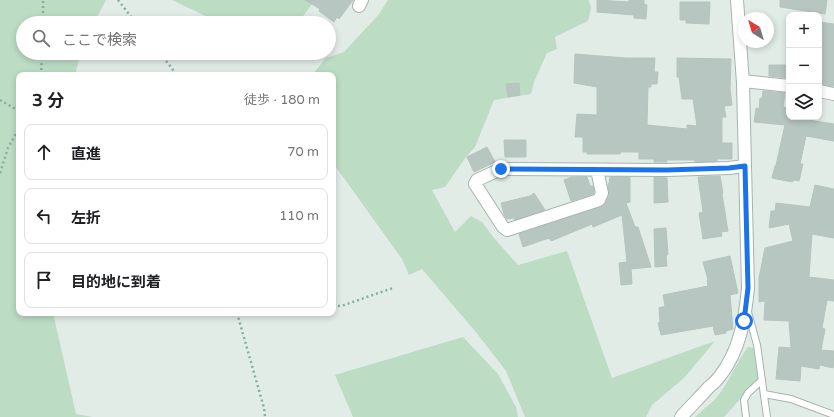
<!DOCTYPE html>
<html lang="ja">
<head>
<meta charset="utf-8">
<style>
  :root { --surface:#fff; --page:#f6f6f6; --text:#202124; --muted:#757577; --line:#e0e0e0 }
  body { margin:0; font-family:"Varela Round","Noto Sans JP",sans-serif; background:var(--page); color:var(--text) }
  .controls { position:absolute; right:12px; top:12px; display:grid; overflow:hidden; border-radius:8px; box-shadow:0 2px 6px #0003 }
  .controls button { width:36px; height:36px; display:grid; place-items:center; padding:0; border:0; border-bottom:1px solid var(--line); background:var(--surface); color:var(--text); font:20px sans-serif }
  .compass { position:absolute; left:738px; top:12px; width:36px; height:36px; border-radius:50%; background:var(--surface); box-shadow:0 2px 6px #0003; rotate:322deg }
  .stop { position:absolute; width:12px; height:12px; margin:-9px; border:3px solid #1a73e8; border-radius:50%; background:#fff }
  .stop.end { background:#1a73e8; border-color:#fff; box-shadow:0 1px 4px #0008 }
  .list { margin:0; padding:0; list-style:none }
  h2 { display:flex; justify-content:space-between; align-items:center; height:52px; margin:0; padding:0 16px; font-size:17px }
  h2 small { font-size:13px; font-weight:400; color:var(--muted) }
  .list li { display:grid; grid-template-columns:26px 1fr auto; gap:12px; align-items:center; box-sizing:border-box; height:56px; margin:0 8px 8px; padding:0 8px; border:1px solid var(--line); border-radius:8px }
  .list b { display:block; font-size:15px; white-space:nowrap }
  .list em { font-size:13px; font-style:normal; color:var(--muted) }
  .icon { flex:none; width:22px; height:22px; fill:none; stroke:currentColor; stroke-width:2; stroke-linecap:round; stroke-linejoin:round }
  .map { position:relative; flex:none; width:834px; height:417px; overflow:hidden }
  .search { position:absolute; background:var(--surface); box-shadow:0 2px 6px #0003; left:16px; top:16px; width:320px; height:44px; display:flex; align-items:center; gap:10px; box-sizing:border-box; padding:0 14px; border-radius:22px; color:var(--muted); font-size:15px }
  .panel { position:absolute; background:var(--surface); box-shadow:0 2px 6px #0003; left:16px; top:72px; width:320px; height:244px; border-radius:8px }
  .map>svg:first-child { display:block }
  .green { fill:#bcdcc4 }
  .building { fill:#b7c6c0; stroke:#b5c5be }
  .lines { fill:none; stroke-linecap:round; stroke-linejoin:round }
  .service-casing { stroke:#a5b4ae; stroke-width:8 }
  .minor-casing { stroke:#a5b4ae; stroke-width:14 }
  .tertiary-casing { stroke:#a5b4ae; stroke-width:14 }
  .path { stroke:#84aea0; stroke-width:2.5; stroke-dasharray:2 3; stroke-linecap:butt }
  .service { stroke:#fff; stroke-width:6 }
  .minor { stroke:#fff; stroke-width:12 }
  .tertiary { stroke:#fff; stroke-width:12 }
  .route { stroke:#1a73e8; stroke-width:5 }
</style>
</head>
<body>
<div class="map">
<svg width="834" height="417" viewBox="0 0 834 417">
  <rect width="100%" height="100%" fill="#e2ece7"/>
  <g class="green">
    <path d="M0 0H106L94 23H23V53H81L75 75H19V313H53L76 414 93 417H0Z"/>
    <path d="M172 0H315L298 23H220Z"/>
    <path d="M388 0H589L591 8 588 21 555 37 557 49 547 53 534 82 531 94 494 100 475 147 466 157 445 187 432 190 455 232 471 216 482 222 494 238 518 265 567 251 612 378 715 341 685 377 652 405 646 417H525L506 371 475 331 422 269 409 275 402 259 333 163V75H312L326 58 344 52 379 14Z"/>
    <path d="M463 337 498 374 516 407 518 417H353L335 375Z"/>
    <path d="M748 347 754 348 758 379 724 417H695C703 409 714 402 720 393 731 378 737 361 748 347Z"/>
  </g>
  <g class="building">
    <path d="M305 0H353L339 19 337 17 334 22 319 11 320 9Z"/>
    <path d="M597 0 629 2V0H644V4L647 5 646 19 634 18V15L597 12Z"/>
    <path d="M780 0H827L825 14 780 7Z"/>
    <path d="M680 2H710L709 24 686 23V20H680Z"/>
    <path d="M819 22 834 24V86L820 84V81H819Z"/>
    <path d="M575 54 626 58H655L654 72H658L657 84H651V87H648L647 125 687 129V125L697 126 693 99H682L679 77H677V58L731 59 730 89 732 105 724 106 726 117H722V143H732V159H717V161L695 162V160H666L667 162H654V159H639V152H621L620 154H587V152H583V137H575L577 114 597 115V87L574 83Z"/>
    <path d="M769 65H789V78L769 76Z"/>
    <path d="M519 83 520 95 508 97 506 84Z"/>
    <path d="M763 91 785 93 783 107 788 108 787 116 789 117 834 124V141L806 136 800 164H803L799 181 794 180 792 182 772 178 775 166 776 165 785 125 754 122 756 108 759 109 760 98 762 99Z"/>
    <path d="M504 140H526V157H505Z"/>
    <path d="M487 147 495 162 474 172 467 157Z"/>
    <path d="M720 176 723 193 722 194 728 231 721 232 722 236 703 239 699 213 703 212 698 177Z"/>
    <path d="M572 177H587L590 186H593L594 192 593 194 571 201 564 180Z"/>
    <path d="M610 177H630V202L626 203 635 227H638L651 267 631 269 632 284 621 285 619 263 627 262 622 215 593 227 592 224 551 241 549 238 523 247 519 234 604 206 609 196V191L608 184H609Z"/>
    <path d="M654 177 667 178 668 202 654 203Z"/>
    <path d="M815 185 834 189V238L812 234 809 277 834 280V301L827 300 822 328 825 329 821 350 834 351 833 368 820 365 819 369 801 366 800 381 776 379 779 347 791 348 789 321 764 320 765 301 759 302V278L765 248 793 241 789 224 769 228 771 211H775L776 203 810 207Z"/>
    <path d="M534 193 545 210 515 220 514 218 507 219 504 214 501 203 530 196Z"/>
    <path d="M666 228 668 254 666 256 667 266 655 267 654 229Z"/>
    <path d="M730 256 738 293 730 295 733 329 726 331V333L715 335 713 326 661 335 658 323 660 322 659 308 665 306 663 295 708 286 707 281 708 280 703 262Z"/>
  </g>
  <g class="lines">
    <defs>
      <g id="service">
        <path d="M748 312 757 345 767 417"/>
        <path d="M764 394 791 399 834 415"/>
        <path d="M746 417 744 400 748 393 762 380"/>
      </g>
      <g id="minor">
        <path d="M359 6 362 0"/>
        <path d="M743 81 789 86"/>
        <path d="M819 91 834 94"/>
        <path d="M597 170 602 193 599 200 507 230 503 227 475 184 477 180 501 169 667 170 729 168 745 166"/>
      </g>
      <path id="tertiary" d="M681 417C690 407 700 397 709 387 713 384 717 380 720 376 740 350 745 319 748 288L743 83 737 0"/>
    </defs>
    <use href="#service" class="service-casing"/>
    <use href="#minor" class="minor-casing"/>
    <use href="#tertiary" class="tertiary-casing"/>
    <g class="path">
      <path d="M118 0 136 23"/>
      <path d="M43 23V0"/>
      <path d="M160 53 177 75"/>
      <path d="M41 75 42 53"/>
      <path d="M0 100 19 111"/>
      <path d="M0 173 8 148 19 128"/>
      <path d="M333 307 344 305 393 288"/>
      <path d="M237 313 264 408 265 417"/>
    </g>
    <use href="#service" class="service"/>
    <use href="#minor" class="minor"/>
    <use href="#tertiary" class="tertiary"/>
  </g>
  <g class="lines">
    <path class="route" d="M501 169 667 170 729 168 745 166 748 288 744 321"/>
  </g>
</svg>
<div class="controls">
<button>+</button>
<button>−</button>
<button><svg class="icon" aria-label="layers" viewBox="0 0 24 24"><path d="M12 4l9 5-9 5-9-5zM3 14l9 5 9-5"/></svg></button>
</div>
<svg class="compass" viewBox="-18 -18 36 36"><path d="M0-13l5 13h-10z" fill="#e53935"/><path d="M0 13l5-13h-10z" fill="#757577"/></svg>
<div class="stop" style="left:744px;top:321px"></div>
<div class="stop end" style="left:501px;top:169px"></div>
<div class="search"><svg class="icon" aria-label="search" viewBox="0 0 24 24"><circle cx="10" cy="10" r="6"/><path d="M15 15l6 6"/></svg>ここで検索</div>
<section class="panel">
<h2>3 分<small>徒歩 · 180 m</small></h2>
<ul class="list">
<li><svg class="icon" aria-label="ahead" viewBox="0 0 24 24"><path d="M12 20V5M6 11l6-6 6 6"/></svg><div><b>直進</b></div><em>70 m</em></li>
<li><svg class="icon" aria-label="left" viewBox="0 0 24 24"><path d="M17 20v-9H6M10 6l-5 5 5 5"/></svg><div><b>左折</b></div><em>110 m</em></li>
<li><svg class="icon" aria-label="arrive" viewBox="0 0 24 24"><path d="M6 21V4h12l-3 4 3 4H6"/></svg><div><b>目的地に到着</b></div></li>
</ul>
</section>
</div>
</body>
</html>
